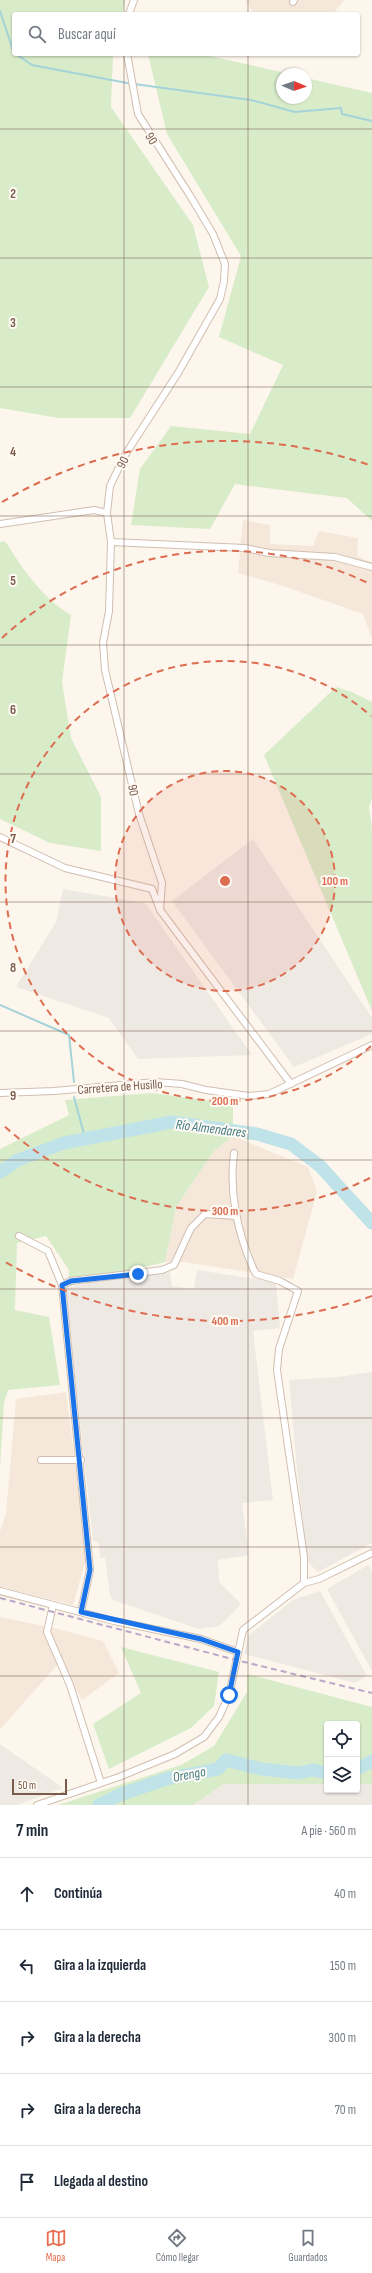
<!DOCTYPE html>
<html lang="es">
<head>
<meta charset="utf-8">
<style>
  :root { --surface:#fff; --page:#f6f6f7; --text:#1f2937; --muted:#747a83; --line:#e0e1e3; --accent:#e76f51 }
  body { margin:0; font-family:"Sofia Sans Condensed",sans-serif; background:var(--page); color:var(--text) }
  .controls { position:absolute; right:12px; bottom:12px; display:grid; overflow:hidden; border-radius:4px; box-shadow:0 1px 3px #0004 }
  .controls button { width:36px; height:36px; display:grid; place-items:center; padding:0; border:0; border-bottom:1px solid var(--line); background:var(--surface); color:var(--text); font:20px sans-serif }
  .compass { position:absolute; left:276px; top:68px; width:36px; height:36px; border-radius:50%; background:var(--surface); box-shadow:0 1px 3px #0004; rotate:92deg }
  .scale { position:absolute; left:12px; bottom:10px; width:55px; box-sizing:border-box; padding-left:4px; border:2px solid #7a5c4d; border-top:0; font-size:11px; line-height:14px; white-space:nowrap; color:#7a5c4d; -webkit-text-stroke:3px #fffaf3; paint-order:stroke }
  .stop { position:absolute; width:12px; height:12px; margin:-9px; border:3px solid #1a73e8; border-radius:50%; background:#fff }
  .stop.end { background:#1a73e8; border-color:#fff; box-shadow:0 1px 4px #0008 }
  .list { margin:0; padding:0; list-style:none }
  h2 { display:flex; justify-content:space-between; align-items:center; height:52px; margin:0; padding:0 16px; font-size:17px }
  h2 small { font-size:13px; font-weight:400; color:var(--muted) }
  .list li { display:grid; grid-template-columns:26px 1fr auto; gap:12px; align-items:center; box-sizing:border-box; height:72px; padding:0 16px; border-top:1px solid var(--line) }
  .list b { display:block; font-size:15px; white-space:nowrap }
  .list em { font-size:13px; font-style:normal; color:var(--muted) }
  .icon { flex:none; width:22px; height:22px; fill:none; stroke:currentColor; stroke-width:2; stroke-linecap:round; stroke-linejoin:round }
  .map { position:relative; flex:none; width:372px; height:1805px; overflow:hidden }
  .search { position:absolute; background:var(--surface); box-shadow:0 1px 3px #0004; left:12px; right:12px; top:12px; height:44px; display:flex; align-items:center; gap:10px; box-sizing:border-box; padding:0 14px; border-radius:4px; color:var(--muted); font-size:15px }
  .sheet { height:412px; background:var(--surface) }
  nav { display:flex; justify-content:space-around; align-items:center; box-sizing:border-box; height:56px; border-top:1px solid var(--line); background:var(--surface); font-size:11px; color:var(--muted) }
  nav a { display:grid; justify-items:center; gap:2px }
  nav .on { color:var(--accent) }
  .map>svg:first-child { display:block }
  .residential { fill:#f5e8da }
  .industrial { fill:#efe9e4 }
  .green { fill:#d8ecc9 }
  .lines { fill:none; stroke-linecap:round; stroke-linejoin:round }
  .stream { stroke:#a5d3da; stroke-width:2 }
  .river { stroke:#bfe3e8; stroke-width:13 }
  .street-casing { stroke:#d1beb0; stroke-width:8 }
  .street { stroke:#fff; stroke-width:6 }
  .rail { stroke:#b9a8c9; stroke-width:2; stroke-dasharray:6 4; stroke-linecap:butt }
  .route { stroke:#1a73e8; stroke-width:5 }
  .grid { fill:none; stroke:#7a5c4d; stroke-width:1; stroke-opacity:0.55 }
  .ring { fill:none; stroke:#dc6d51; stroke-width:2; stroke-dasharray:7 5 }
  .labels { text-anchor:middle; stroke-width:4; stroke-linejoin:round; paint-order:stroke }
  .street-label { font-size:13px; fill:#7a5c4d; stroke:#fffaf3 }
  .water-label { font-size:14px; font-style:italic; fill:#437c86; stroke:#fffaf3 }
  .grid-label { font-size:13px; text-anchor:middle; font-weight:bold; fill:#7a5c4d; stroke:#fffaf3; stroke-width:4; stroke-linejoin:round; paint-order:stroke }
  .centre { fill:#dc6d51; stroke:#fffaf3; stroke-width:2 }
  .ring-label { font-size:12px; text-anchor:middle; font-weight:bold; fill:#dc6d51; stroke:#fffaf3; stroke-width:4; stroke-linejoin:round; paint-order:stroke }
</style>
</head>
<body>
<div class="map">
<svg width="372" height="1805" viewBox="0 0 372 1805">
  <rect width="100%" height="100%" fill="#fdf6ec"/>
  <g class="residential">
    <path d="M245 0H344L333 14H254Z"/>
    <path d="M243 520 270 525V544L313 546 319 531 358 538 357 556 372 563V639L363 614 283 586 238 573Z"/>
    <path d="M233 1136 308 1167 317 1192 293 1279 184 1262H165L176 1207 214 1151Z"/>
    <path d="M66 1392 87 1556 73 1605 0 1587V1531L6 1514 16 1399Z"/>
    <path d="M0 1617 54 1628 103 1641 119 1673 82 1700 60 1662 0 1729Z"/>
  </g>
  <g class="industrial">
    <path d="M253 839 372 1018V1034L294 1067 172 901Z"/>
    <path d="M63 889 145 903 252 1055 138 1059 109 1018 16 987 56 922Z"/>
    <path d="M197 1270 276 1282 280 1328 253 1331 273 1500 242 1503 249 1555 218 1560 219 1582 241 1604 220 1626 199 1629 113 1600 110 1595 105 1558H100L99 1544 93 1540 65 1288 102 1280 170 1272 172 1286 194 1289Z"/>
    <path d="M372 1372V1543L318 1572 308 1562 297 1470 289 1380 338 1377Z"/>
    <path d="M368 1565 372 1571V1671L327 1589Z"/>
    <path d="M320 1591 367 1676 355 1683 244 1654 249 1635 293 1600Z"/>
    <path d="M0 1744 63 1788 17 1805H0Z"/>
    <path d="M224 1784H327V1790H357V1784H372V1805H193Z"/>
  </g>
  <g class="green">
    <path d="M0 0H125L122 14H14V54H113L111 107 193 225 209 287 130 418H59L0 408Z"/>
    <path d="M148 54H201L290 74H282V98H306V78L372 93V521L347 498 235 484 210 529 131 525 140 469 171 426 250 434 283 365 219 337 241 256 167 134Z"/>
    <path d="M5 541C23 569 42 598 71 615L62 682 71 738 101 797V851L50 843 0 819V542Z"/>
    <path d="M336 687 352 692 372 702V798L369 807 372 828V1011L264 755Z"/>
    <path d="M152 1093 233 1104V1136L214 1151 176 1207 165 1262 68 1286 69 1270 46 1236 17 1243 15 1310 49 1317 60 1385 8 1390 4 1403 0 1467V1149L69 1115 65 1100Z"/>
    <path d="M121 1647 219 1672 214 1706 191 1728 109 1769 93 1724 141 1693Z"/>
    <path d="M247 1674 372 1707V1784H357V1724H327V1784H224L193 1805H58L181 1765 214 1746 247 1692Z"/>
  </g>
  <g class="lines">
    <g class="stream">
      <path d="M0 11 14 53"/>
      <path d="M16 54 32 65 127 83 251 100 295 112 341 108 342 114 372 121"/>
      <path d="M0 1005 69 1035 74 1082"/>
      <path d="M74 1097 85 1138"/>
    </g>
    <g class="river">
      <path d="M0 1172 18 1160 64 1143 172 1122 257 1134 291 1144 320 1166 372 1223"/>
      <path d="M357 1769 372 1761"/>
      <path d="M99 1805 119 1795 166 1779 218 1769 226 1760 261 1769 298 1773 313 1770 327 1773"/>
    </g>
    <defs>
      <g id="street">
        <path d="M293 2 294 0"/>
        <path d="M129 14 134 0"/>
        <path d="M127 54 138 114 189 194 213 234 225 264 224 281 220 299 178 373 125 455 110 486 107 513 111 542 109 611 103 643 105 670 139 814 162 883 160 910"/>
        <path d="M0 524 94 510 107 513"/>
        <path d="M111 542 245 548 269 553 335 557 372 567"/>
        <path d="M0 837 65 868 152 889 160 910 291 1084"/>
        <path d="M0 1093 54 1091 156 1082 182 1084 206 1090 249 1096 269 1094 372 1045"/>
        <path d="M234 1153C229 1191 237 1232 253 1268L256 1274 280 1281 298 1291 279 1349 277 1370 304 1557V1583"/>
        <path d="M19 1236 48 1251 62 1285 90 1570 81 1612"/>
        <path d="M62 1285 71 1281 162 1270 174 1265 191 1228 205 1214 236 1216"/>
        <path d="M41 1460H81"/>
        <path d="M0 1591 114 1621 201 1639 238 1652"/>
        <path d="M53 1605 47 1632 70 1685 101 1783"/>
        <path d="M37 1805 119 1777 175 1754 204 1737 219 1717 229 1695 243 1630 304 1583 319 1579 372 1553"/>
      </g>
    </defs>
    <use href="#street" class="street-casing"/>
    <use href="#street" class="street"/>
    <path class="rail" d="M0 1598 236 1660 372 1693"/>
  </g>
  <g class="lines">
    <path class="route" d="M138 1274 71 1281 62 1285 90 1570 81 1612 201 1639 238 1652 229 1695"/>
  </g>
  <path class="grid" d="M124 0V14M248 0V14M124 54V1805M248 54V1805M0 129H372M0 258H372M0 387H372M0 516H372M0 645H372M0 774H372M0 902H372M0 1031H372M0 1160H372M0 1289H372M0 1418H372M0 1547H372M0 1676H372"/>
  <circle cx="225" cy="881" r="110" fill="#dc6d51" fill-opacity=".12"/>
  <g class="ring">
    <circle cx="225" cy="881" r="110"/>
    <path d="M371 1046A220 220 0 1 1 371 716"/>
    <path d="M370 1178A330 330 0 0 1 2 1124M2 638A330 330 0 0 1 370 584"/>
    <path d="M372 1296A440 440 0 0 1 2 1260M2 502A440 440 0 0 1 372 466"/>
  </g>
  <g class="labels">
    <g class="street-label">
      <text transform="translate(152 138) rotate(58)" y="5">90</text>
      <text transform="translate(122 462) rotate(-63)" y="5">90</text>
      <text transform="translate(134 790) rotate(78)" y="5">90</text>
      <text transform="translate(120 1086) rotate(-4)" y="5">Carretera de Husillo</text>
    </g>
    <g class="water-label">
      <text transform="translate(211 1128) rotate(7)" y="5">Río Almendares</text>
      <text transform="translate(189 1774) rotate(-11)" y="5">Orengo</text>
    </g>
  </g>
  <g class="grid-label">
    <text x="13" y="198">2</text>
    <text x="13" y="327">3</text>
    <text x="13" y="456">4</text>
    <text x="13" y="585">5</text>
    <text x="13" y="714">6</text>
    <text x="13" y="843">7</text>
    <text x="13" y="972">8</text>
    <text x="13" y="1100">9</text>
  </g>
  <circle cx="225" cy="881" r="6" class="centre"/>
  <g class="ring-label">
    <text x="335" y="885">100 m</text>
    <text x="225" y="1105">200 m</text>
    <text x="225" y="1215">300 m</text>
    <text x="225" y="1325">400 m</text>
  </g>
</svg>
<div class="controls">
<button><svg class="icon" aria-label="locate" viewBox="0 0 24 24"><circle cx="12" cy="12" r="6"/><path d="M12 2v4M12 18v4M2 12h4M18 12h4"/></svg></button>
<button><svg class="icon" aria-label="layers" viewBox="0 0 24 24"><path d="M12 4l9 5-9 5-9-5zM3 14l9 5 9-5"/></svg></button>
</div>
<svg class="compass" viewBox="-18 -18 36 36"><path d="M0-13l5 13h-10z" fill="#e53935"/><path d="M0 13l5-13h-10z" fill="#747a83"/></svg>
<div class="scale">50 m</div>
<div class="stop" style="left:229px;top:1695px"></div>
<div class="stop end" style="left:138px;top:1274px"></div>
<div class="search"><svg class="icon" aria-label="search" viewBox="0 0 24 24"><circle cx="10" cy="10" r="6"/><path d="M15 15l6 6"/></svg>Buscar aquí</div>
</div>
<section class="sheet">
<h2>7 min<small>A pie · 560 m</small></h2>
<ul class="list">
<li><svg class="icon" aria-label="ahead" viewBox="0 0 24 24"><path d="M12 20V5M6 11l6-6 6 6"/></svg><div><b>Continúa</b></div><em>40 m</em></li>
<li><svg class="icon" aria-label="left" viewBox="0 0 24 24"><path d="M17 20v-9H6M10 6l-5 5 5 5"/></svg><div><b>Gira a la izquierda</b></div><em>150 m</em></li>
<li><svg class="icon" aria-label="right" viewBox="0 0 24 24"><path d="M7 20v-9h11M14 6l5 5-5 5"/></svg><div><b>Gira a la derecha</b></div><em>300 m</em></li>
<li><svg class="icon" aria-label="right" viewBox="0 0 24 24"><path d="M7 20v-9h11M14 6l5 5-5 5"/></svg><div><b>Gira a la derecha</b></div><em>70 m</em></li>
<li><svg class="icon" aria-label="arrive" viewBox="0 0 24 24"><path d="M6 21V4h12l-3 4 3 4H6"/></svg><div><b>Llegada al destino</b></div></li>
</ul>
</section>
<nav>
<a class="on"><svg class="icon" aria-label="map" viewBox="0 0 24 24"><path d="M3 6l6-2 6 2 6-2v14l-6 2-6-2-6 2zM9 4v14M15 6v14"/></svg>Mapa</a>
<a><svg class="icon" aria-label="directions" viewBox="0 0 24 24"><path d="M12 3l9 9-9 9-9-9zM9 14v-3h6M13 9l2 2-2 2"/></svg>Cómo llegar</a>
<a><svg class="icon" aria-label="saved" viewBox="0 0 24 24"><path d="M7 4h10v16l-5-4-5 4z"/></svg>Guardados</a>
</nav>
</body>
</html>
